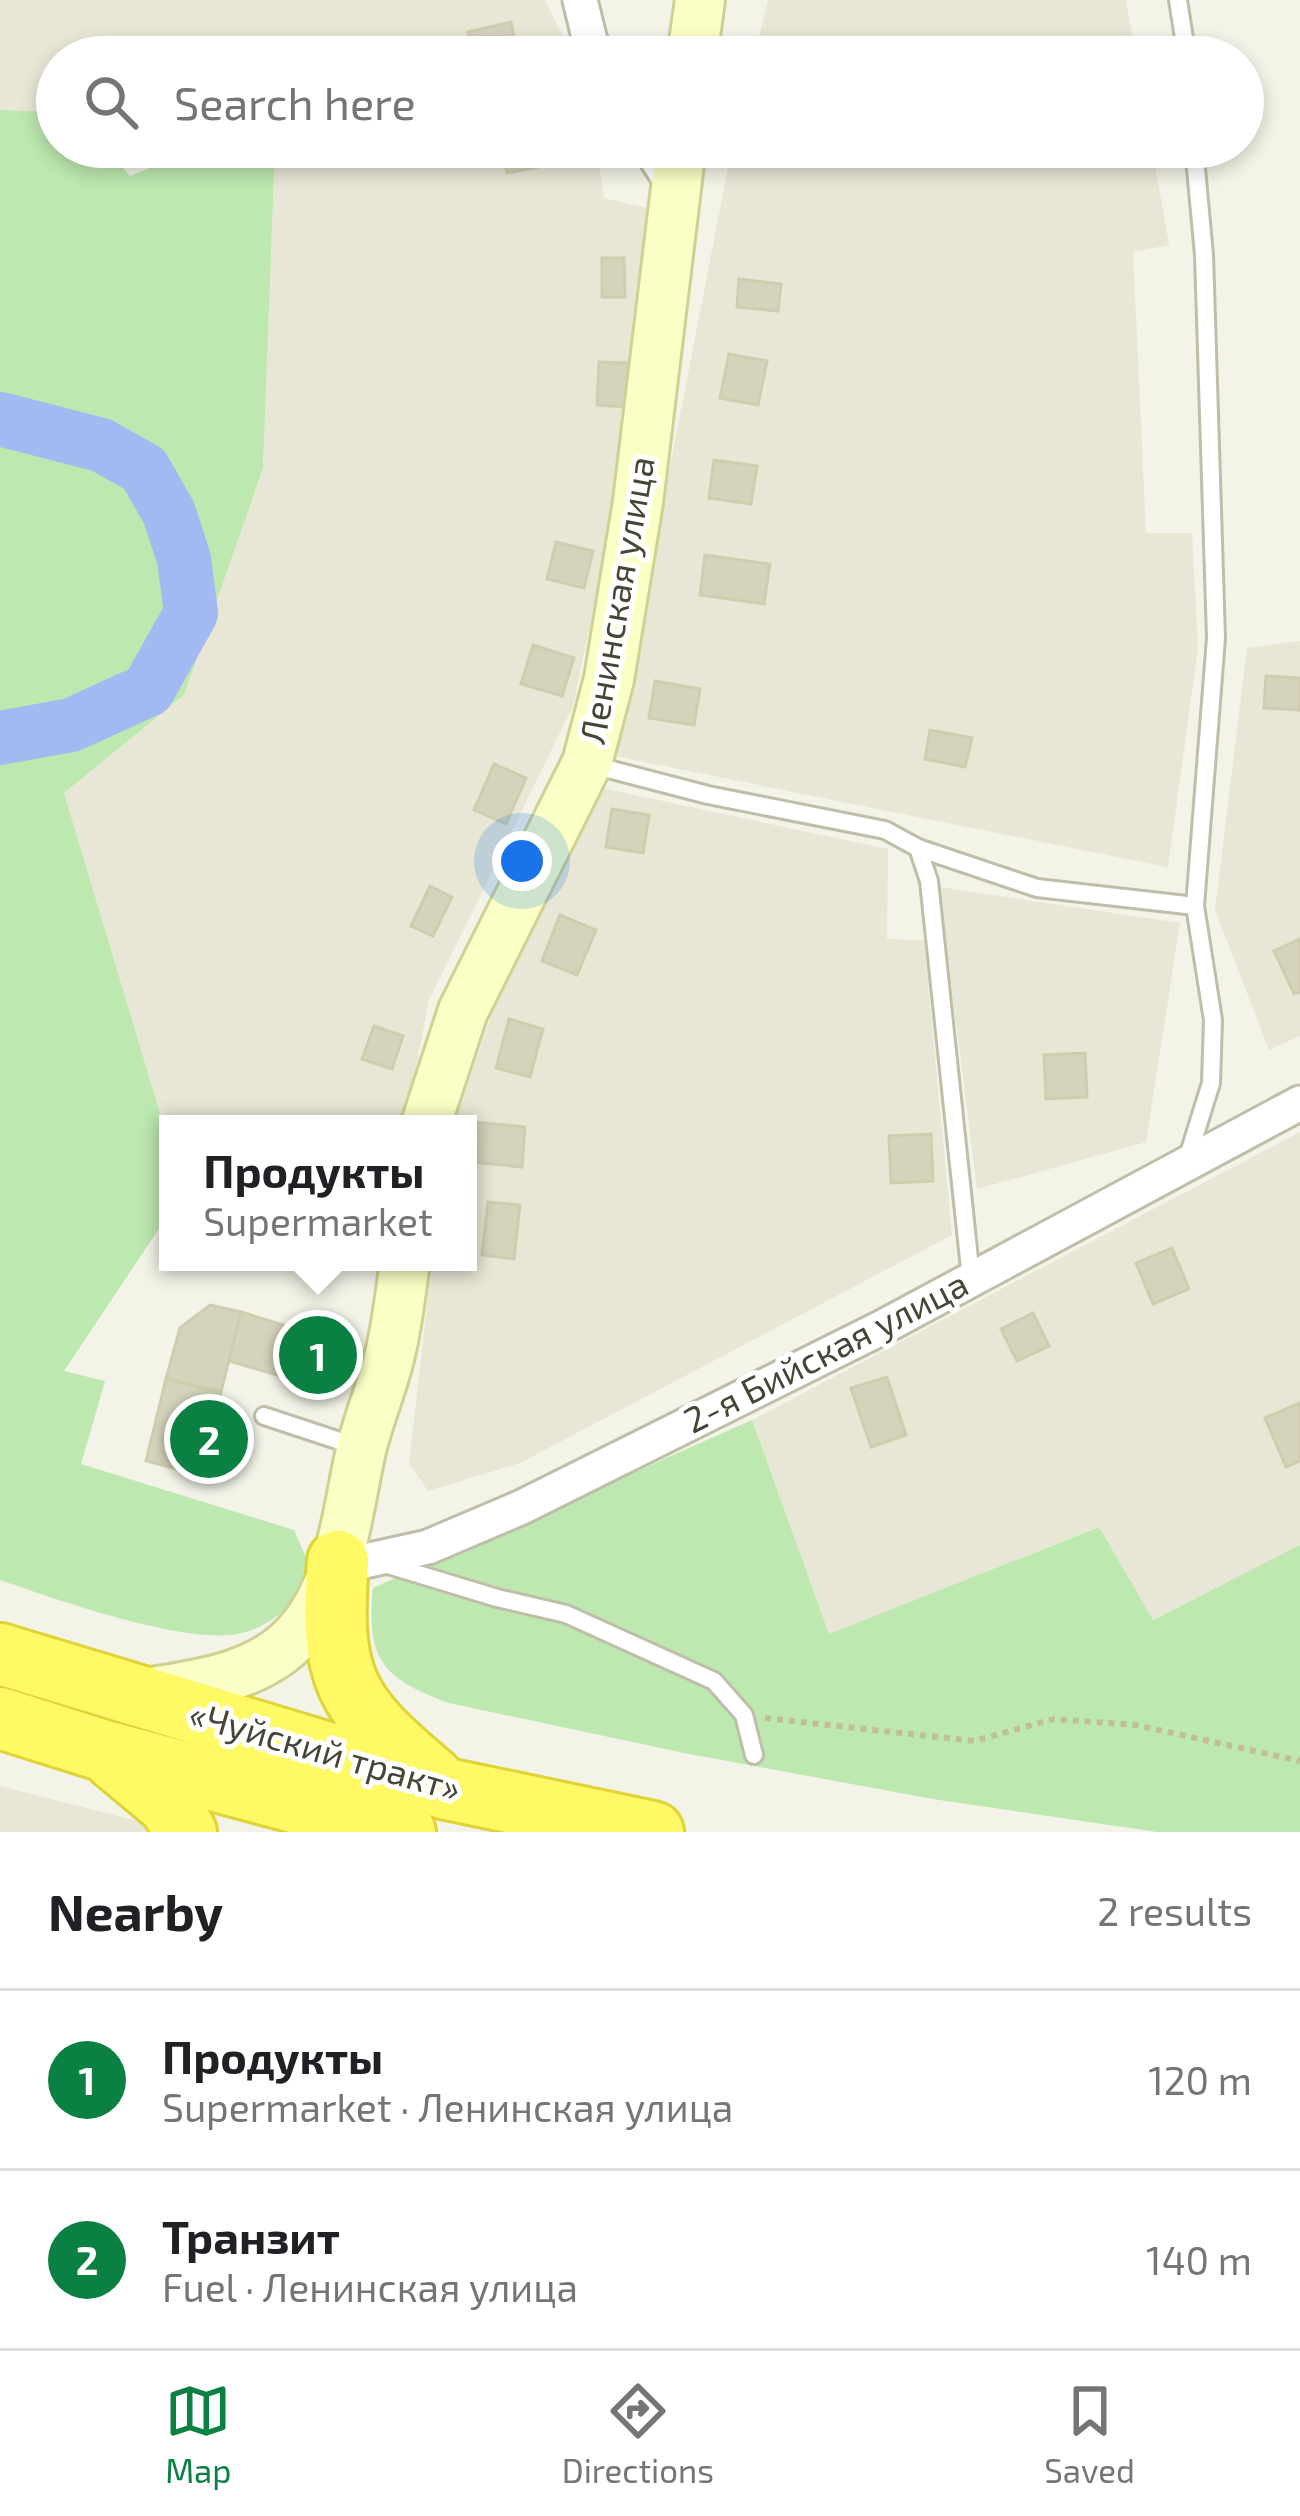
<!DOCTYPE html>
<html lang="en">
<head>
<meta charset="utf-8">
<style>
  :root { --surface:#fff; --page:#f2f2f2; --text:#202124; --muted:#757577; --line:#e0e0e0; --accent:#0b8043 }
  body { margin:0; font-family:"Exo 2",sans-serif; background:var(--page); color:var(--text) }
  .you { position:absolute; left:522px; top:861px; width:42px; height:42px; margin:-30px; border:9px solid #fff; border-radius:50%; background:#1a73e8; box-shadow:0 0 0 18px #1a73e833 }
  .badge { display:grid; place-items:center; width:78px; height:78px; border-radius:50%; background:var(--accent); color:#fff; font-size:39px; font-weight:700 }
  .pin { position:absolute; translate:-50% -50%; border:6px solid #fff; box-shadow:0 3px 12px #0006 }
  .popup { position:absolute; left:159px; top:1115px; width:318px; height:156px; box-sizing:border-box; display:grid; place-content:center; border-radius:0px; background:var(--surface); filter:drop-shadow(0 3px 9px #0005); font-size:39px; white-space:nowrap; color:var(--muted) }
  .popup b { font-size:45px; color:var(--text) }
  .popup::after { content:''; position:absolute; left:50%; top:100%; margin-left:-24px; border:24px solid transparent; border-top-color:var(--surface) }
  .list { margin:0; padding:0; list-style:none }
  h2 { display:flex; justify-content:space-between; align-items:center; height:156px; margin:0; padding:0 48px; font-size:51px }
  h2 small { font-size:39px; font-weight:400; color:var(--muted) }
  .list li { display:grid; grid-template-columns:78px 1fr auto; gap:36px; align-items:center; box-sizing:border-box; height:180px; padding:0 48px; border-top:3px solid var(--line) }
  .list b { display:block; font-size:45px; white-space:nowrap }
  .list p { margin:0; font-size:39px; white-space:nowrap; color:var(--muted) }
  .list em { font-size:39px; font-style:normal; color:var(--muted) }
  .icon { flex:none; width:66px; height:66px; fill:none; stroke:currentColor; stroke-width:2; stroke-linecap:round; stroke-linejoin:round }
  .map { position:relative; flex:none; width:1300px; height:1832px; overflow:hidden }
  .search { position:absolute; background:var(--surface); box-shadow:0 6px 18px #0003; left:36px; right:36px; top:36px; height:132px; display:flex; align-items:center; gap:30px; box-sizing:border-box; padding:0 42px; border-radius:66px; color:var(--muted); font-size:45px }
  .sheet { height:516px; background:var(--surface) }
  nav { display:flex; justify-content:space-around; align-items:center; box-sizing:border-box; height:168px; border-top:3px solid var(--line); background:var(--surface); font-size:33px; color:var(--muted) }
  nav a { display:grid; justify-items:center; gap:6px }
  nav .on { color:var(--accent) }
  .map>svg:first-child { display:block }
  .residential { fill:#e8e7d5 }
  .green { fill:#bde8af }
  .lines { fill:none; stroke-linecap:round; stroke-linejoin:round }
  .river { stroke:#a2b9f1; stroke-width:54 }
  .building { fill:#d5d3bc; stroke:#d0cdaf; stroke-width:3 }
  .lane-casing { stroke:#bfbea9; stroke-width:22 }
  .street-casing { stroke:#bfbea9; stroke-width:39 }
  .secondary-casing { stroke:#cfd094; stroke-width:54 }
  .highway-casing { stroke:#dfd335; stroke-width:66 }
  .path { stroke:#c1bf9a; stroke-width:6; stroke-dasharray:6 6; stroke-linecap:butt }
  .lane { stroke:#fff; stroke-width:16 }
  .street { stroke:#fff; stroke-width:33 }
  .secondary { stroke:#fcffc5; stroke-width:48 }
  .highway { stroke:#fff966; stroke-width:60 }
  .labels { text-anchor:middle; stroke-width:10; stroke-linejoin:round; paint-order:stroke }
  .street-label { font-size:36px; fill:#474536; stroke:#fff }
</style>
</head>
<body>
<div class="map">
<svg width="1300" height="1832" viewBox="0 0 1300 1832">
  <rect width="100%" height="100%" fill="#f3f3e7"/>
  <g class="residential">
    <path d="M0 0H545L573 57H57V112L0 110Z"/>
    <path d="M768 0H1126L1136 57H754Z"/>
    <path d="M275 147H596L604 198 651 209 630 437 573 706 429 1000 405 1124H168V1140L64 793 184 695 263 468Z"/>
    <path d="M732 147H1152L1169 245 1133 252 1146 533H1192L1198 648 1168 867 614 756Z"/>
    <path d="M1300 641V1036L1269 1050 1215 910 1247 648Z"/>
    <path d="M597 787 888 849 887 939 924 940 952 1235 520 1463 428 1491 409 1463 432 1262H468V1124H454L511 958Z"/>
    <path d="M939 887 1180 923 1146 1142 977 1189Z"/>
    <path d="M1300 1132V1545L1152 1620 1098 1527 829 1634 752 1420Z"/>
    <path d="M0 1786 161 1827 164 1832H0Z"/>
  </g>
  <g class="green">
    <path d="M0 110 57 112V147H106L130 176 201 147H275L263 468 184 695 64 793 168 1140V1215L64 1371 105 1381 81 1464 294 1530 311 1569C300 1601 271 1628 237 1634 182 1644 55 1599 0 1580Z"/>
    <path d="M752 1420 829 1634 1099 1527 1153 1620 1300 1545V1832H1157L933 1799 689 1754 449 1703C383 1679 366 1660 373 1588Z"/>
  </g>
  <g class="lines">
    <path class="river" d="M0 419 101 445 144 469 169 513 184 559 191 613 148 690 71 725 0 738"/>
  </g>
  <g class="building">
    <path d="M511 22 518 57H473L468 32Z"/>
    <path d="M502 147H539L543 166 507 173Z"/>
    <path d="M602 258H624L625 297H602Z"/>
    <path d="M739 279 781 284 778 311 737 307Z"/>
    <path d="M729 354 767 361 758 405 720 398Z"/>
    <path d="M599 362 628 363 626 407 597 405Z"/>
    <path d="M714 460 757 466 751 504 709 498Z"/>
    <path d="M556 542 593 551 584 588 547 579Z"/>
    <path d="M705 555 770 564 764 604 700 595Z"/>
    <path d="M533 645 574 658 562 696 521 684Z"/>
    <path d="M1266 676 1300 678V710L1264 708Z"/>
    <path d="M655 681 700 689 694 725 649 718Z"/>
    <path d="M930 730 972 738 965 767 925 759Z"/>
    <path d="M494 764 526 778 506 824 474 810Z"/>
    <path d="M612 809 649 815 643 853 606 847Z"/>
    <path d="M430 886 452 897 433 936 411 926Z"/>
    <path d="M560 915 596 930 577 975 542 961Z"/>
    <path d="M1300 939V992L1294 994 1274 951Z"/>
    <path d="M509 1019 543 1029 530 1077 496 1068Z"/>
    <path d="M374 1026 403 1036 392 1069 362 1059Z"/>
    <path d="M1085 1053 1087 1097 1046 1099 1044 1055Z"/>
    <path d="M475 1122 525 1127 522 1167 471 1162Z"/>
    <path d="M931 1134 933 1181 891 1183 889 1136Z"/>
    <path d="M488 1202 520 1205 514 1259 482 1255Z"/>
    <path d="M1172 1248 1189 1289 1153 1304 1136 1263Z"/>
    <path d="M210 1305 241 1312 221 1392 166 1379 180 1328Z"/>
    <path d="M241 1312 345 1344 332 1391 229 1361Z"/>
    <path d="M1033 1313 1049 1346 1017 1361 1001 1329Z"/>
    <path d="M887 1377 906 1435 871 1447 851 1388Z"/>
    <path d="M166 1379 221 1392 201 1475 146 1461Z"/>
    <path d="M1300 1403V1461L1286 1467 1265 1418Z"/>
  </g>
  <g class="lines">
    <defs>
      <g id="lane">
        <path d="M1178 0 1187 57"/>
        <path d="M593 765 708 795 885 830 918 848 929 881 971 1278"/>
        <path d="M918 848 1037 888 1195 906"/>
        <path d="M1187 1160 1211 1083 1213 1020 1195 906 1216 638 1204 255 1194 147"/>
        <path d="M264 1416 355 1446"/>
        <path d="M385 1564 497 1598 566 1614 714 1681 744 1715 754 1755"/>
      </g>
      <g id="street">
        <path d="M580 0 594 57"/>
        <path d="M649 147 675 187"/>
        <path d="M338 1567 428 1547 522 1507 883 1327 1300 1103"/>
      </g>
      <g id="secondary">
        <path d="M692 57 700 0"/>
        <path d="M426 1124 463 1011 587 763 609 679 638 502 681 147"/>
        <path d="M140 1694C187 1686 240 1681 280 1651 340 1606 346 1517 361 1450 368 1421 380 1392 388 1362 397 1330 400 1295 405 1262"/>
      </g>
      <g id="highway">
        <path d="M338 1561C329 1678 343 1703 433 1778"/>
        <path d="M0 1654 447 1789 653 1832"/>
        <path d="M0 1718 105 1751 405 1832"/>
        <path d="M114 1759 169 1805 186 1832"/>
      </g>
    </defs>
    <use href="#lane" class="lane-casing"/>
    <use href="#street" class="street-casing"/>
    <use href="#secondary" class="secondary-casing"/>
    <use href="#highway" class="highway-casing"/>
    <path class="path" d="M765 1718 974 1741 1054 1719 1136 1725 1300 1761"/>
    <use href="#lane" class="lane"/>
    <use href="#street" class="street"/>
    <use href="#secondary" class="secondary"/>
    <use href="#highway" class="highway"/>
  </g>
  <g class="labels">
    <g class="street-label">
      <text transform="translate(617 600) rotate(-80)" y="13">Ленинская улица</text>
      <text transform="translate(826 1352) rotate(-27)" y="13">2-я Бийская улица</text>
      <text transform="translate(325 1751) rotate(16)" y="13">«Чуйский тракт»</text>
    </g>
  </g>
</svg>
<div class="you"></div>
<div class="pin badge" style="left:318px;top:1355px">1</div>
<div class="popup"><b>Продукты</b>Supermarket</div>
<div class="pin badge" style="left:209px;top:1439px">2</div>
<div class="search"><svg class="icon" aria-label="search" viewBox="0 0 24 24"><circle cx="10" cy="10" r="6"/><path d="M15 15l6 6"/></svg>Search here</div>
</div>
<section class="sheet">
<h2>Nearby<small>2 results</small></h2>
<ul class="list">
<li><span class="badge">1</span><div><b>Продукты</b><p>Supermarket · Ленинская улица</p></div><em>120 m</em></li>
<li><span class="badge">2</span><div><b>Транзит</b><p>Fuel · Ленинская улица</p></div><em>140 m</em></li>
</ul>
</section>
<nav>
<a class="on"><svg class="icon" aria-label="map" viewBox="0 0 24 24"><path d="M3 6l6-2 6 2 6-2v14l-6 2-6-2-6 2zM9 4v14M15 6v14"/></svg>Map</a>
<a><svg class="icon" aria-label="directions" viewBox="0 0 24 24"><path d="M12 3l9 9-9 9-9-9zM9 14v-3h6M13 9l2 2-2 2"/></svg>Directions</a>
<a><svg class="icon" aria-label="saved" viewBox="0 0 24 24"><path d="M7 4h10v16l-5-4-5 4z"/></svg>Saved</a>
</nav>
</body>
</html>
